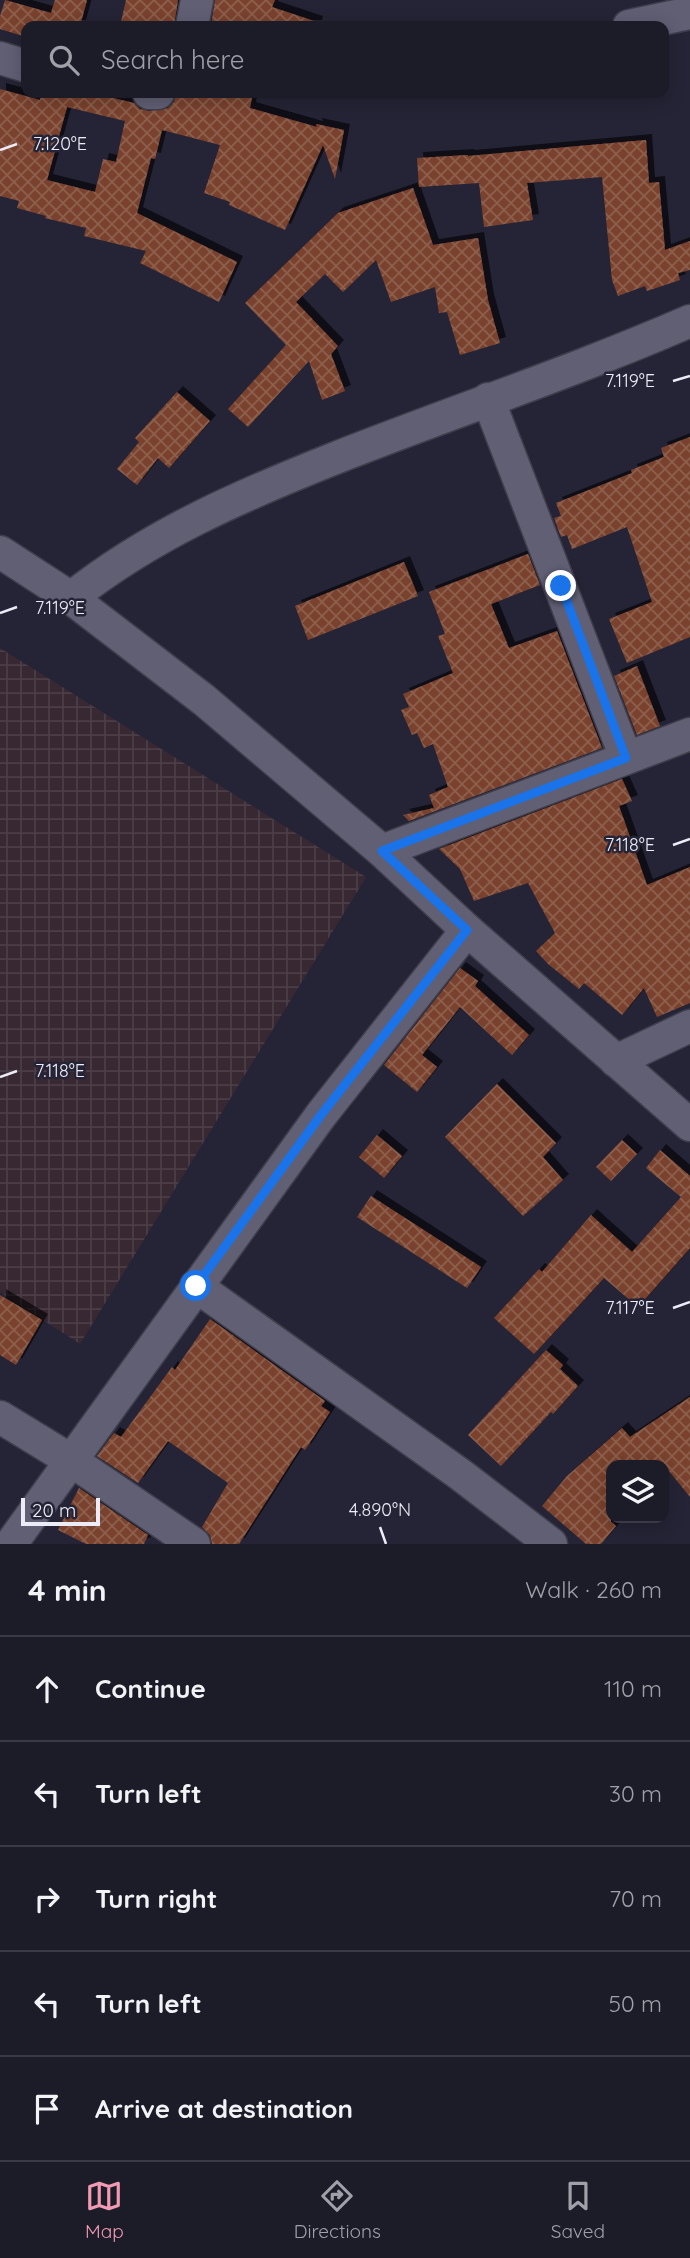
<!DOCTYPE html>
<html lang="en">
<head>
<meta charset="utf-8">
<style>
  :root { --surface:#1c1b28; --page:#292834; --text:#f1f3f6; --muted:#a0a1a8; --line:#3a3945; --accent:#f19ab3 }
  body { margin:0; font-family:Quicksand,sans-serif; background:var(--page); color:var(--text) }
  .controls { position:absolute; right:21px; bottom:21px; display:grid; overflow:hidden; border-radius:14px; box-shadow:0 4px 18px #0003 }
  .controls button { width:63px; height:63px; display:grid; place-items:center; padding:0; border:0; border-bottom:2px solid var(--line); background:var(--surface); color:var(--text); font:35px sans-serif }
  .scale { position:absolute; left:21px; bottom:18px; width:79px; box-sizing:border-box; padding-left:7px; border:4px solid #ececf8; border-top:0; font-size:19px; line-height:24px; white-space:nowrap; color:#ececf8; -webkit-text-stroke:5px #252436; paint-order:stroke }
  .stop { position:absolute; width:21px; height:21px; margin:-16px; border:5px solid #1a73e8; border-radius:50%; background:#fff }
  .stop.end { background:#1a73e8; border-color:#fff; box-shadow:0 2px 7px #0008 }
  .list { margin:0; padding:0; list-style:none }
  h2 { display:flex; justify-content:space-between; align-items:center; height:91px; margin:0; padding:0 28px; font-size:30px }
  h2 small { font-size:23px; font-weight:400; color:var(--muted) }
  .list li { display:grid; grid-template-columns:46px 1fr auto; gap:21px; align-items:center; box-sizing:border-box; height:105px; padding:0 28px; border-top:2px solid var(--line) }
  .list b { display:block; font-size:26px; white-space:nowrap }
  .list em { font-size:23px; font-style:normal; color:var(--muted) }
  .icon { flex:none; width:38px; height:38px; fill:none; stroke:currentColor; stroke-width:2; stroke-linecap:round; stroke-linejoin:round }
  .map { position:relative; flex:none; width:690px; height:1544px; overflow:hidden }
  .search { position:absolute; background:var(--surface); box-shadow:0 4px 18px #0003; left:21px; right:21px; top:21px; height:77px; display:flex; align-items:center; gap:18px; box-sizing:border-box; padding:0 24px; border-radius:14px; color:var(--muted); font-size:26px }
  .sheet { height:616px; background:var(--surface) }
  nav { display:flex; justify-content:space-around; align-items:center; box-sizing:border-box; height:98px; border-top:2px solid var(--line); background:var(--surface); font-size:19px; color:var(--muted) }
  nav a { display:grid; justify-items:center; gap:4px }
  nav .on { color:var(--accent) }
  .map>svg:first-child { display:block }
  .industrial { fill:url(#industrial-grid) }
  .building { fill:url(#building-cross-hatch); fill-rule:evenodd; filter:url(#shadow) }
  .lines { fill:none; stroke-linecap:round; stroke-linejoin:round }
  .minor-casing { stroke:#3f3e4d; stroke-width:35 }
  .minor { stroke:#605f74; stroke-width:32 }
  .route { stroke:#1a73e8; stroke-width:9 }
  .ticks { fill:none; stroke:#ececf8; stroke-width:2.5 }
  .ticks-label { font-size:18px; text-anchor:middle; fill:#ececf8; stroke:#252436; stroke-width:5; stroke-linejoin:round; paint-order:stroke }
</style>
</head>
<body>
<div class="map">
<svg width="690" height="1544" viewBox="0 0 690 1544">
  <defs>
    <pattern id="industrial-grid" width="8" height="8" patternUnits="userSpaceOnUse" patternTransform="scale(1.75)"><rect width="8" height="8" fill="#382832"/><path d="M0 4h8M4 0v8" fill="none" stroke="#4b3d46"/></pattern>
    <pattern id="building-cross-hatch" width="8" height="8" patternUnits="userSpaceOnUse" patternTransform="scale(1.75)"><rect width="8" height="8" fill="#7a432e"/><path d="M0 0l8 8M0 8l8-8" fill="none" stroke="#8d5e4d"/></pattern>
    <filter id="shadow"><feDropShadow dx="6" dy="-6" stdDeviation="0" flood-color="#0009"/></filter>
  </defs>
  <rect width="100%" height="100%" fill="#252436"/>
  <path class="industrial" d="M0 648 366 877 80 1344 0 1292Z"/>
  <g class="building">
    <path d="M5 0 51 13 55 0H87L80 26H26V37L0 29V16Z"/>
    <path d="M126 0H178L174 26H120Z"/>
    <path d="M215 0H275L272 7 317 22 316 26H211Z"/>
    <path d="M0 89 40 100 41 93H92L134 103 140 109 149 111 168 108 174 102 176 93H253L250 108 317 127 316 124 344 130 335 179 323 145 285 230 229 205 230 202 204 193 220 145 162 130 155 159 151 158 137 213 237 262 219 302 140 263 146 251 84 236 86 228 45 218 46 216 17 208 19 201 0 196ZM67 107 125 121 116 162 103 159 95 192 47 180Z"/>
    <path d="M646 140 649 183 659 182 665 250 690 241V270L678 273 680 280 647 291 645 286 618 296 612 280 602 177 527 183 533 220 484 227 479 183 419 187 417 158 468 155V156Z"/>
    <path d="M413 188 433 245 478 238 488 300 500 343 460 355 447 312 439 313 435 287 391 302 376 260 343 292 325 274 296 302 338 346 331 354 345 391 322 400 309 361 248 427 228 409 286 345 245 303 338 213Z"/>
    <path d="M177 392 210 421 169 468 158 458 137 485 117 469 139 442 135 438Z"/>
    <path d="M690 437V637L627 663 609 619 652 602 627 527 572 549 567 535 561 537 554 518 561 516 556 503 632 473 631 470 664 457 661 448Z"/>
    <path d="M528 554 540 585 491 604 509 648 557 631 602 748 409 821 403 815 434 808 429 795 448 787 433 744 424 748 417 733 412 735 401 710 409 707 403 694 453 673 438 636 445 634 429 592Z"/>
    <path d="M404 562 418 596 308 640 295 606Z"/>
    <path d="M637 666 660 726 637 735 614 676Z"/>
    <path d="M622 779 632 801 619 806 647 885 690 867V1003L657 1017 644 988 622 1015 584 983 579 989 548 964 536 951 555 933 528 883 474 901 460 869 439 849Z"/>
    <path d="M460 968 478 981 475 986 529 1035 512 1055 460 1007 422 1055 437 1067 417 1092 384 1065Z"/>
    <path d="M497 1084 556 1143 543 1157 563 1180 523 1216 445 1137Z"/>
    <path d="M377 1135 402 1156 384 1178 359 1157Z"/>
    <path d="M622 1140 637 1154 611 1181 596 1167Z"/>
    <path d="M660 1150 690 1176V1248L638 1307 604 1278 534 1354 494 1318 539 1269 542 1272 591 1215 632 1252 681 1197 646 1168Z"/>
    <path d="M371 1196 481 1267 467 1288 357 1217Z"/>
    <path d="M0 1295 42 1320 16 1365 0 1355Z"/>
    <path d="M210 1319 325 1401 321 1406 330 1412 305 1450 301 1447 239 1544H212L210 1535 202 1527 228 1483 168 1441 138 1483 97 1456 114 1433 121 1437 172 1367 175 1370Z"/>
    <path d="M546 1350 563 1365 560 1369 578 1386 553 1414 551 1412 501 1466 468 1435Z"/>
    <path d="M690 1397V1497L664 1465H611V1522L616 1526 601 1544H586L542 1506 567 1476 622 1428 630 1437Z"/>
    <path d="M79 1488 148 1535 144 1544H86L58 1530Z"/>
  </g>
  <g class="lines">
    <defs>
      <g id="minor">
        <path d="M192 26 197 0"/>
        <path d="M629 26 690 13"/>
        <path d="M0 58 26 66"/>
        <path d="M149 93H158"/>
        <path d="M488 399 626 758"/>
        <path d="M0 552 71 598 204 700 382 851 467 930 690 1125"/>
        <path d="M71 598C150 535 240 496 333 459 452 412 573 372 690 321"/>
        <path d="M382 851 690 734"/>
        <path d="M616 1061 690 1026"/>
        <path d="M196 1286 461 1475 551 1544"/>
        <path d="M0 1417 72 1461 194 1544"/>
        <path d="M11 1544 321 1115 467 930"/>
      </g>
    </defs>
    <use href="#minor" class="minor-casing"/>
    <use href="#minor" class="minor"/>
  </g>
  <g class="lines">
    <path class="route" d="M196 1286 321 1115 467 930 382 851 626 758 561 586"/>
  </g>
  <path class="ticks" d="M0 150 17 144M673 381 690 376M0 613 17 607M673 845 690 839M0 1077 17 1071M673 1308 690 1302M380 1527 386 1544"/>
  <g class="ticks-label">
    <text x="60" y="150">7.120°E</text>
    <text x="630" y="387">7.119°E</text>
    <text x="60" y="614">7.119°E</text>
    <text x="630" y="851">7.118°E</text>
    <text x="60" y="1077">7.118°E</text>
    <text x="630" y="1314">7.117°E</text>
    <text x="380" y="1516">4.890°N</text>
  </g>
</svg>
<div class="controls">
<button><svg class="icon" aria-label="layers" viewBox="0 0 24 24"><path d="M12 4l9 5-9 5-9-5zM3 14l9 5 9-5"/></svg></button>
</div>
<div class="scale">20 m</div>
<div class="stop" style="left:196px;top:1286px"></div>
<div class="stop end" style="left:561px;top:586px"></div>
<div class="search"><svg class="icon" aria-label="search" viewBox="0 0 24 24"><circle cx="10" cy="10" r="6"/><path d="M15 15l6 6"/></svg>Search here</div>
</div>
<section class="sheet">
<h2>4 min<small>Walk · 260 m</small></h2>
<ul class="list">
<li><svg class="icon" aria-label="ahead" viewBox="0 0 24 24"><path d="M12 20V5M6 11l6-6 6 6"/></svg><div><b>Continue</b></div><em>110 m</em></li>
<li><svg class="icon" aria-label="left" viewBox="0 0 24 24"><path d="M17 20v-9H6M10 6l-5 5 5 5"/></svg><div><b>Turn left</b></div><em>30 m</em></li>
<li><svg class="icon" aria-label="right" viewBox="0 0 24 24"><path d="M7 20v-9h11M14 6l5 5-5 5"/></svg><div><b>Turn right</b></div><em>70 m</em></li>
<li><svg class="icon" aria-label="left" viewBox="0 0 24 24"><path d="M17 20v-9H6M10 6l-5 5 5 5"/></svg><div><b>Turn left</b></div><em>50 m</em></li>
<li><svg class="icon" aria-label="arrive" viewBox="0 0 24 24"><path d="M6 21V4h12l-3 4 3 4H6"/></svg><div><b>Arrive at destination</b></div></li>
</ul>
</section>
<nav>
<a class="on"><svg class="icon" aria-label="map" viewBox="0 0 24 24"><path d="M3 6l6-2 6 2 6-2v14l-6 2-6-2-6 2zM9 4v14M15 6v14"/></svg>Map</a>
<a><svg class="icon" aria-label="directions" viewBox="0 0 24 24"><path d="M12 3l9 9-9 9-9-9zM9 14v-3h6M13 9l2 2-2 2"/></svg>Directions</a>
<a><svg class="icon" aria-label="saved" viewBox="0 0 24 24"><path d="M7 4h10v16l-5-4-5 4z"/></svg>Saved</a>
</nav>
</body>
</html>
